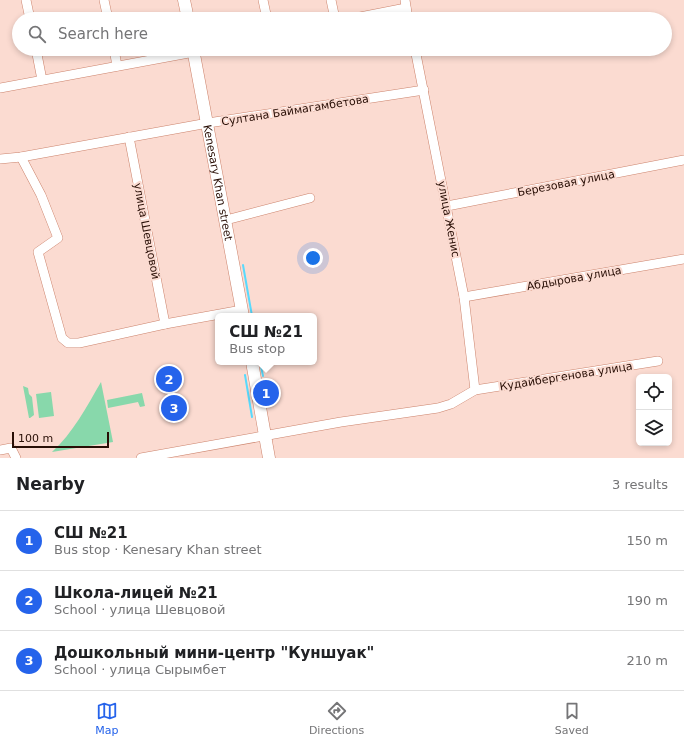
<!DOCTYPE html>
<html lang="en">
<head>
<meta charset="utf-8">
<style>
  :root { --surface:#fff; --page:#f2f2f2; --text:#202124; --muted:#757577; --line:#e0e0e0; --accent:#2563eb }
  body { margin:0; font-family:"DejaVu Sans",sans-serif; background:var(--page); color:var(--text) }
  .controls { position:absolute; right:12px; bottom:12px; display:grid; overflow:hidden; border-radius:6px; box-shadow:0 2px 6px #0003 }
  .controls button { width:36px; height:36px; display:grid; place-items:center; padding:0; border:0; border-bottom:1px solid var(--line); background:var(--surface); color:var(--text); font:20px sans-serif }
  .scale { position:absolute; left:12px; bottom:10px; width:97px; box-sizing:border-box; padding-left:4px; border:2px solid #280e05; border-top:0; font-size:11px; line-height:14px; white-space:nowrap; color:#280e05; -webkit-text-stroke:3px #fbdbd1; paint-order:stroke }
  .you { position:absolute; left:313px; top:258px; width:14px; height:14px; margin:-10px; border:3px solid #fff; border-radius:50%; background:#1a73e8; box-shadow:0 0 0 6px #1a73e833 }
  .badge { display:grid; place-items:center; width:26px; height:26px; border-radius:50%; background:var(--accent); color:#fff; font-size:13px; font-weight:700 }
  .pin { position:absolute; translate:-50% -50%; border:2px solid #fff; box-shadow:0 1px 4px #0006 }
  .popup { position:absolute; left:215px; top:313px; width:102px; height:52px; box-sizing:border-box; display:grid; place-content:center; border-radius:6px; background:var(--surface); filter:drop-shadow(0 1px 3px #0005); font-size:13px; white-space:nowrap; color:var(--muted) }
  .popup b { font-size:15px; color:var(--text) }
  .popup::after { content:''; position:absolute; left:50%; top:100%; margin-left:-8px; border:8px solid transparent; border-top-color:var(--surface) }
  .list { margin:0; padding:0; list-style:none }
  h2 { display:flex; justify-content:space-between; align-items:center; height:52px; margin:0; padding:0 16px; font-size:17px }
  h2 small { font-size:13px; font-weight:400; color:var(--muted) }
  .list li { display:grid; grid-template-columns:26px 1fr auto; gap:12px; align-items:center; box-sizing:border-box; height:60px; padding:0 16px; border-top:1px solid var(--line) }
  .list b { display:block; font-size:15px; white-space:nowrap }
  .list p { margin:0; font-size:13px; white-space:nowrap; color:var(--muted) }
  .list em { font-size:13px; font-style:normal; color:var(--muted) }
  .icon { flex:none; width:22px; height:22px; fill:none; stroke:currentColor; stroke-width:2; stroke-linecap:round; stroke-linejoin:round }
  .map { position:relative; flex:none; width:684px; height:458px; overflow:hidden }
  .search { position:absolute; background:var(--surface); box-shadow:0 2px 6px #0003; left:12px; right:12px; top:12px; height:44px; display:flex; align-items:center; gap:10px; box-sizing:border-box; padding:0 14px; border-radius:22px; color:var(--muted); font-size:15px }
  .sheet { height:232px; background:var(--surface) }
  nav { display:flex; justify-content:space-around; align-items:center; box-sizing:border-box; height:56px; border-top:1px solid var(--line); background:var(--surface); font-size:11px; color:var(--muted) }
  nav a { display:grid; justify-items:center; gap:2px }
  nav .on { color:var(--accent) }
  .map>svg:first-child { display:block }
  .green { fill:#88d8ab }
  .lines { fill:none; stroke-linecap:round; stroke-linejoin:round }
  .stream { stroke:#58dafd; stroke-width:2 }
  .minor-casing { stroke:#cc836c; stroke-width:10 }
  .major-casing { stroke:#cc836c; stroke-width:13 }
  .minor { stroke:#fff; stroke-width:9 }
  .major { stroke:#fff; stroke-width:12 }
  .labels { text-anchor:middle; stroke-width:4; stroke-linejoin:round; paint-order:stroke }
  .street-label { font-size:11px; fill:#280e05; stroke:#fbdbd1 }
</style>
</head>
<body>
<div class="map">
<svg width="684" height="458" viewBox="0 0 684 458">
  <rect width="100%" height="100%" fill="#fbdbd1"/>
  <g class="green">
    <path d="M101 382 113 442 52 452C73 433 87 406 101 382Z"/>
    <path d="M23 386 28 388 29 394 32 397 34 415 30 418H29Z"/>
    <path d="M51 392 54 416 39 418 36 394Z"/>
    <path d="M142 393 145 406 140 407 138 402 108 408 107 400Z"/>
  </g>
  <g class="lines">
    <g class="stream">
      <path d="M243 265 252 316"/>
      <path d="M244 362V363"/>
      <path d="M260 362 263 376"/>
      <path d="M245 375 252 417"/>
    </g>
    <defs>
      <g id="minor">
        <path d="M26 0 30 19"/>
        <path d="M104 0 108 19"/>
        <path d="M263 0 267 19"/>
        <path d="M331 0 335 19"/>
        <path d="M405 0 408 19"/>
        <path d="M350 19 406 8"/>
        <path d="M36 49 42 80"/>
        <path d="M114 49 117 66"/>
        <path d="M415 49 464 297 475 390"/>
        <path d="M0 88 194 52"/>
        <path d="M129 137 165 324"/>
        <path d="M21 157 41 195 58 238 38 252 62 338 68 343H79L165 324 242 310"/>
        <path d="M0 159 21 157 208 123 424 90"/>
        <path d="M447 206 684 160"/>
        <path d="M226 220 310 198"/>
        <path d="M464 297 684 259"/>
        <path d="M0 450 11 448 16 458"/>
        <path d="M141 458 341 422 438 408 451 404 475 390 658 361"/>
      </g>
      <g id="major">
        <path d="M184 0 188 19"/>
        <path id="s1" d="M193 49 243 316"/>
        <path d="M252 362 269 458"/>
      </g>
    </defs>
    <use href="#minor" class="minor-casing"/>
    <use href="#major" class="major-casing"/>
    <use href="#minor" class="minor"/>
    <use href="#major" class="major"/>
  </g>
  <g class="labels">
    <g class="street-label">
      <text transform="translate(295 110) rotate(-9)" y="4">Султана Баймагамбетова</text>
      <text dy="4" stroke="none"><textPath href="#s1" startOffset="136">Kenesary Khan street</textPath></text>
      <text transform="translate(566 183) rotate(-11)" y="4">Березовая улица</text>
      <text transform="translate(449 219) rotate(79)" y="4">улица Женис</text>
      <text transform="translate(147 231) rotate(79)" y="4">улица Шевцовой</text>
      <text transform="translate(574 278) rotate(-10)" y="4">Абдырова улица</text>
      <text transform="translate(566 376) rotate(-9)" y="4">Кудайбергенова улица</text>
    </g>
  </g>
</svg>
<div class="controls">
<button><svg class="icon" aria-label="locate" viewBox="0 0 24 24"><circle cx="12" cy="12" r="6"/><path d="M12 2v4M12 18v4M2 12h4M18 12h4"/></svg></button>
<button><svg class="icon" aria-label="layers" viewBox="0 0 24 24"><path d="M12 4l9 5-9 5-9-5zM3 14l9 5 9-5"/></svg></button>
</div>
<div class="scale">100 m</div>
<div class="you"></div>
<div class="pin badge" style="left:266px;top:393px">1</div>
<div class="popup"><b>СШ №21</b>Bus stop</div>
<div class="pin badge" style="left:169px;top:379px">2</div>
<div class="pin badge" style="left:174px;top:408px">3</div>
<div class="search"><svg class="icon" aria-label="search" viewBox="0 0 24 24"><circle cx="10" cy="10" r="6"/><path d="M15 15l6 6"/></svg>Search here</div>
</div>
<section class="sheet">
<h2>Nearby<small>3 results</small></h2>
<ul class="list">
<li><span class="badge">1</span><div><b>СШ №21</b><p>Bus stop · Kenesary Khan street</p></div><em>150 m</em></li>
<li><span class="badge">2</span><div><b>Школа-лицей №21</b><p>School · улица Шевцовой</p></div><em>190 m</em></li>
<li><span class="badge">3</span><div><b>Дошкольный мини-центр &quot;Куншуак&quot;</b><p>School · улица Сырымбет</p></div><em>210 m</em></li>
</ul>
</section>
<nav>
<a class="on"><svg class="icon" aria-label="map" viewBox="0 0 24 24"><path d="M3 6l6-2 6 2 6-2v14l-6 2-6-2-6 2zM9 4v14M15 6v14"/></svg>Map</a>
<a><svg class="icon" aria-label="directions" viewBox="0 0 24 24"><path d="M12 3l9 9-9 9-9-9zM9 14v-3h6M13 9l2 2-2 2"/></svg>Directions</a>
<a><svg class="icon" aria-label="saved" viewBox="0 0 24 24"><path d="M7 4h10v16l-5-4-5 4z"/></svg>Saved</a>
</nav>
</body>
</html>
